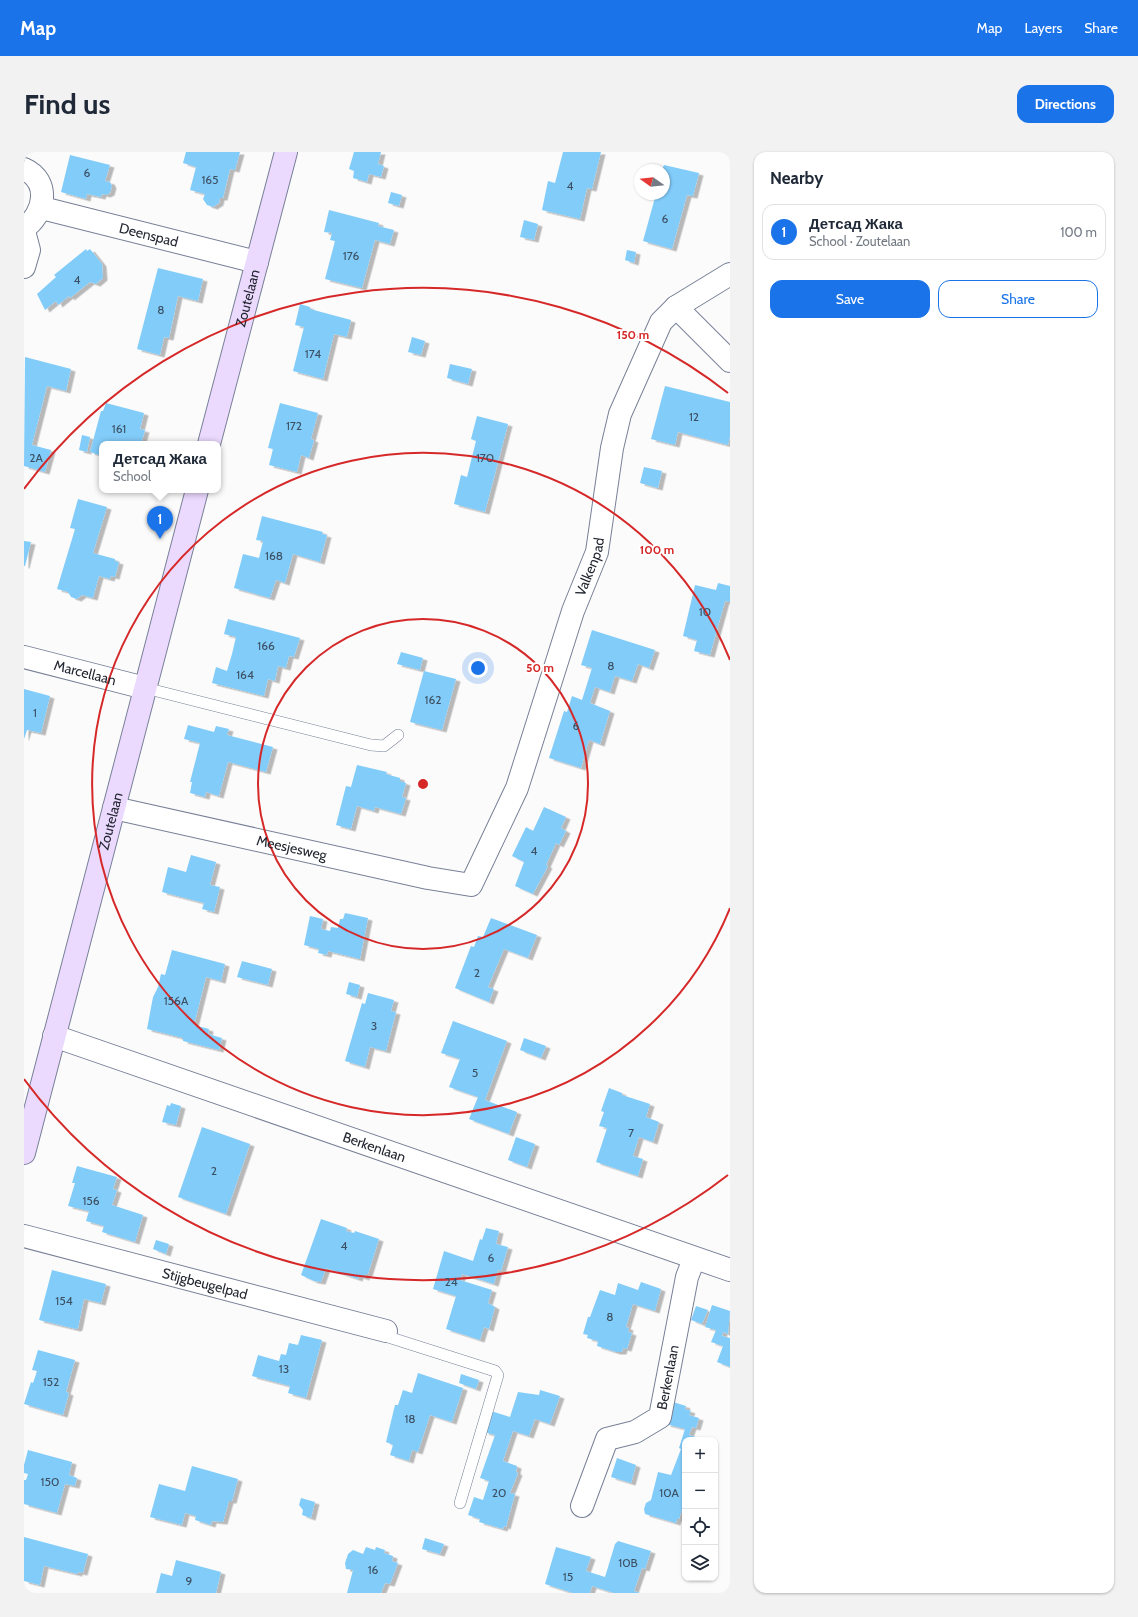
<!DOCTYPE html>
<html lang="en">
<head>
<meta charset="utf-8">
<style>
  :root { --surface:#fff; --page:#f2f2f3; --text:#1f2937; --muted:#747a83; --line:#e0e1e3; --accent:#1a73e8 }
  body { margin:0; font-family:Cabin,sans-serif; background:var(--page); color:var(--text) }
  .controls { position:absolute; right:12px; bottom:12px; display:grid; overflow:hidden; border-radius:8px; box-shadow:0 1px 3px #0004 }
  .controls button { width:36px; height:36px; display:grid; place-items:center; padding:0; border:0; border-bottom:1px solid var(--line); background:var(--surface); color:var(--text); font:20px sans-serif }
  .compass { position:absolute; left:610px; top:12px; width:36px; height:36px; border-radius:50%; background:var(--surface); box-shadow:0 1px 3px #0004; rotate:285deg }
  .you { position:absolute; left:454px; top:516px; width:14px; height:14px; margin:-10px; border:3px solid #fff; border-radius:50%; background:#1a73e8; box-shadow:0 0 0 6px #1a73e833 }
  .badge { display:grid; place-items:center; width:26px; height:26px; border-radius:50%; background:var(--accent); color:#fff; font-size:13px; font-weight:700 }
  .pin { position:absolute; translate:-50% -33px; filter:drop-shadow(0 1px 2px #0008) }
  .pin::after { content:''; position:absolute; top:21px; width:14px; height:12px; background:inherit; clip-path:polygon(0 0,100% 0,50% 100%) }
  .popup { position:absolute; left:75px; top:289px; width:122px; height:52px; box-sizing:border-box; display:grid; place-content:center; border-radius:8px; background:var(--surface); filter:drop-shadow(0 1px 3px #0005); font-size:13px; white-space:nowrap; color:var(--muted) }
  .popup b { font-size:15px; color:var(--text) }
  .popup::after { content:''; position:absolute; left:50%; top:100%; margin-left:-8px; border:8px solid transparent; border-top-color:var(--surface) }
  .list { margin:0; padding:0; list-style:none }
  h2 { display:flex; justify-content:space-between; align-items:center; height:52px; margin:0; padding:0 16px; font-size:17px }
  h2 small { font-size:13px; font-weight:400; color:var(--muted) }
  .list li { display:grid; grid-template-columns:26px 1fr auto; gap:12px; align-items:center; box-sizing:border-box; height:56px; margin:0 8px 8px; padding:0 8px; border:1px solid var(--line); border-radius:12px }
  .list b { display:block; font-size:15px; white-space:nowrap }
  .list p { margin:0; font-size:13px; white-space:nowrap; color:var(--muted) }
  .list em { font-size:13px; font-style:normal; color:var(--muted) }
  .actions { display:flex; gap:8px; padding:12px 16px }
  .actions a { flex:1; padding:9px 0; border:1px solid var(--accent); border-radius:12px; text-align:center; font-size:14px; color:var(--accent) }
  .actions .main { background:var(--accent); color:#fff }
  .icon { flex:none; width:22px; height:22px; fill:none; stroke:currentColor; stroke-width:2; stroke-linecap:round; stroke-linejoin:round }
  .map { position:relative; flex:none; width:706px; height:1441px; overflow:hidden; border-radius:12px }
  header { display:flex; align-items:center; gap:24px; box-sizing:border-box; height:56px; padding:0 20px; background:var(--accent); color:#fff }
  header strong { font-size:19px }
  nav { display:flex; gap:22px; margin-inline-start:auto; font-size:14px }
  .intro { display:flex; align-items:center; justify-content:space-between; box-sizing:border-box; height:96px; padding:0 24px }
  h1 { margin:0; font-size:28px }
  .button { padding:10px 18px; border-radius:12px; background:var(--accent); color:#fff; font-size:14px; font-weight:700 }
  main { display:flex; gap:24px; padding:0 24px }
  aside { flex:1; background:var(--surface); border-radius:12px; box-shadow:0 1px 3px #0004 }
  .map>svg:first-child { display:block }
  .building { fill:#82ccfa; filter:url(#shadow) }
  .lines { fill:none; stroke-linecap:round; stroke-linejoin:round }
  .lane-casing { stroke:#788097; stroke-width:12 }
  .street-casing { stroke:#788097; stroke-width:24 }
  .secondary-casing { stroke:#788097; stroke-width:24 }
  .lane { stroke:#fff; stroke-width:11 }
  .street { stroke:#fff; stroke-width:22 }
  .secondary { stroke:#ebd9fe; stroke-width:22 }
  .ring { fill:none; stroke:#d62828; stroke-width:2 }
  .labels { text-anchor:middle; stroke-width:4; stroke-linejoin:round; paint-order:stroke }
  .number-label { font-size:12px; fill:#3c5063 }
  .street-label { font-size:14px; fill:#242731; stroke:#fff }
  .centre { fill:#d62828; stroke:#fff; stroke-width:2 }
  .ring-label { font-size:12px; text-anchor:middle; font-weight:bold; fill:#d62828; stroke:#fff; stroke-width:4; stroke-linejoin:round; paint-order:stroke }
</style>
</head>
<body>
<header>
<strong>Map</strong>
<nav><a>Map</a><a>Layers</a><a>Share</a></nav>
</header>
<div class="intro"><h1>Find us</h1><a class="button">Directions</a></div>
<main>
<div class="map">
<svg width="706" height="1441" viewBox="0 0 706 1441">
  <defs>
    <filter id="shadow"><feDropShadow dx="4.5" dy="2.5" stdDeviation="0" flood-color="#0004"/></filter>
  </defs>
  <rect width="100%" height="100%" fill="#fbfbfb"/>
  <g class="building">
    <path d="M162 0H216L211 18 206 17 199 46H196L195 51 189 55 183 53 179 47 181 42 166 38 172 15 159 11Z"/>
    <path d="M330 0H357L354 12 360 14 357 25 345 22 343 30 329 26 330 19 325 17Z"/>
    <path d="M539 0H577L568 37 563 36 556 67 518 58 524 29 531 31Z"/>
    <path d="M46 3 86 13 81 29 86 30 88 34 86 41 82 43 78 42 77 45 63 42 62 47 37 40Z"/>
    <path d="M640 13 675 21 669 44 663 43 648 97 619 89 632 42H640V18H638Z"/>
    <path d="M367 40 378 43 375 54 364 51Z"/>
    <path d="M305 58 355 71 354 74 370 78 366 92 351 88 338 136 301 127 311 89 306 88 308 81 300 80Z"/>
    <path d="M500 68 514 72 510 88 496 85Z"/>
    <path d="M62 97 63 99 66 97 78 112 79 126 72 132 66 130 46 146 45 144 34 153 32 149 21 158 13 142 32 125 30 123Z"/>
    <path d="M603 98 612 100 610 111 601 108Z"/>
    <path d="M134 116 179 127 174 149 154 144 145 186 140 185 136 203 113 197Z"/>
    <path d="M276 152 286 155V157L327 168 323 185 310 182 299 227 269 219 280 175 271 173Z"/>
    <path d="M388 185 401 189 397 203 384 200Z"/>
    <path d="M1 205 47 217 42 239 23 234 8 293 27 298 21 320 0 314Z"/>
    <path d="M426 212 448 217 444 232 423 226Z"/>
    <path d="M641 234 706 250V284L704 293 654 280 651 293 627 287Z"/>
    <path d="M82 251 120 261 116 277 121 278 117 292H78V304L66 300 77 259H79Z"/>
    <path d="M256 251 294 261 287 287 290 288 285 306 277 303 273 320 245 313 249 297 244 296Z"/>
    <path d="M453 264 484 272 461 360 430 352 437 323 443 325 452 289 447 287Z"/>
    <path d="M58 283 66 285 63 300 55 298Z"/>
    <path d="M620 315 638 319 634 336 616 331Z"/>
    <path d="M54 347 83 355 69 401 91 407V409L95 410 91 425 87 424 86 427 75 424 69 446 58 443 53 447 47 445 44 440 33 437 51 377 46 376Z"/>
    <path d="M238 364 299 380 298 382 303 383 296 410 269 402 261 431 252 428 246 446 210 436 219 402 235 406 239 389 232 388Z"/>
    <path d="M0 389 7 390 1 414H0Z"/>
    <path d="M694 431 706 434V450L701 449 686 503 670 499 673 488 659 484 671 433 692 438Z"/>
    <path d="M204 467 276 486 270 505 265 504 262 516 254 514 251 529 244 527 240 544 188 531 192 515 203 519 208 502 212 485 200 482Z"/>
    <path d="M568 478 631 498 625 516 614 512 608 529 591 524 586 540 571 535 566 551 586 559 576 592 565 588 557 616 525 606 540 559 543 560 548 544 558 548 568 516 557 513Z"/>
    <path d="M377 500 399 506 396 518 373 512Z"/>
    <path d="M400 519 432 527 418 578 386 570Z"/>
    <path d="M0 537 26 544 17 581 3 578 0 587Z"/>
    <path d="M164 573 190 580 192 574 205 577 203 583 249 595 242 620 204 610 195 644 182 640 181 645 166 641 168 630H166L176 591 160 587Z"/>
    <path d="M333 613 363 620 362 622 376 626V629L382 631 378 645 382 646 377 662 351 655 350 659 333 654 327 677 312 673 322 634 327 635Z"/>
    <path d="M520 655 542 665 537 676 542 679 535 693 532 691 522 713 524 714 509 742 491 734 500 710 488 704 502 675 509 679Z"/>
    <path d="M167 703 192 710 186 733 196 735 190 760 178 757 180 751 138 740 144 715 162 720Z"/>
    <path d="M321 761 344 766 336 807 304 799 303 803 294 801 295 797 280 793 286 764 299 767 297 777 306 779 307 775 314 776 316 767H319Z"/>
    <path d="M467 766 513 783 504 806 480 797 464 835 470 837 465 850 431 836 447 794 450 795 454 784 459 785Z"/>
    <path d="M148 798 201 812 197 829 182 825 170 873 185 877 184 882 198 886 195 898 159 889V886L123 877 129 845 134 835 137 822 141 823Z"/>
    <path d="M218 809 248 817 244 833 213 825Z"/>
    <path d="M325 830 336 833 333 845 322 842Z"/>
    <path d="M344 841 370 848 367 859 372 860 362 899 346 895 341 915 321 909 338 851 341 852Z"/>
    <path d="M429 869 483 889 461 948 493 960 485 982 445 967 454 945 425 935 436 907 417 901Z"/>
    <path d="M500 886 522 894 517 906 496 898Z"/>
    <path d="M585 936 598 941V943L626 952 622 965 635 970 629 990 615 985 609 1004 619 1007 614 1024 572 1010 583 976 575 974 580 960 577 959Z"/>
    <path d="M147 951 157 954 152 973 138 970 143 953 146 954Z"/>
    <path d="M178 975 226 992 202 1062 154 1045Z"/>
    <path d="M492 985 511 992 503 1015 484 1008Z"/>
    <path d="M53 1014 93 1025 89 1037 93 1038 88 1053 119 1063 111 1090 78 1080 80 1074 62 1069 65 1059 44 1054 51 1031H48Z"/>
    <path d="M297 1067 323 1076 322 1079 330 1081 331 1079 355 1087 344 1122H342L341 1126 335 1124 334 1127 302 1116 297 1130 290 1129 277 1123Z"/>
    <path d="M462 1076 475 1079 472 1092 484 1095 477 1119 474 1118 470 1132 438 1122 436 1128 468 1138 464 1151 471 1155 465 1177 460 1175 456 1188 422 1177 432 1144 409 1137 420 1099 449 1109 456 1087 458 1088Z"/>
    <path d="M132 1088 145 1092 142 1102 129 1097Z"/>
    <path d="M28 1118 82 1132 77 1151 60 1147 54 1176 52 1177 15 1168Z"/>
    <path d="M617 1130 637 1137 631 1159 609 1152 602 1175 605 1176 604 1180 608 1181 603 1197 599 1196 598 1200H592L573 1194 574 1189 563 1186 564 1183 559 1182 564 1165H566L576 1138 591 1143 594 1131 614 1138Z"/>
    <path d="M688 1153 706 1159 704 1182 699 1180 698 1184 706 1186V1215L693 1210 699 1194 687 1190 692 1178 681 1175Z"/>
    <path d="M672 1154 684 1158 678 1172 667 1168Z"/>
    <path d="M277 1183 298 1188 282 1246 264 1241 266 1234 228 1224 234 1203 255 1209 257 1202 262 1203 265 1191 274 1193Z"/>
    <path d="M14 1198 51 1208 42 1240 45 1241 39 1263 0 1252 7 1230 9 1231 13 1219 8 1218Z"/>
    <path d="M394 1221 439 1236 428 1270 406 1263 394 1300 388 1298 385 1309 366 1303 369 1293 362 1290 371 1253H374L379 1238 388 1241Z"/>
    <path d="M437 1222 455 1228 452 1237 435 1231Z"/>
    <path d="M516 1238 536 1244 526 1272 511 1267 505 1284 489 1279 479 1309 493 1314 492 1320 494 1321 486 1341 491 1342 482 1375 480 1374 479 1377 455 1370 456 1367 444 1363 450 1345 459 1348 465 1329 456 1326 471 1283 460 1280 467 1259 486 1265 494 1240 515 1243Z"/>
    <path d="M649 1250 662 1254 661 1257 667 1259 665 1263 675 1266 672 1276 668 1275 665 1283 681 1288H661V1348L655 1367H653L652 1371 621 1362 620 1357 622 1351 627 1348 634 1320 647 1323 657 1297 655 1296 661 1277 642 1272Z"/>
    <path d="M4 1298 48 1310 45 1323 53 1326 51 1334 41 1332 33 1361 0 1352V1328H2L4 1322 0 1321V1313Z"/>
    <path d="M593 1306 612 1313 607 1331 587 1325Z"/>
    <path d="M168 1314 214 1327 208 1349H205L199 1370 188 1369 187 1373 171 1368 172 1364 161 1361 158 1373 126 1365 135 1332 161 1339Z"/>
    <path d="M277 1346 291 1350 287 1366 278 1363 279 1358 275 1353Z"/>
    <path d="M0 1385 64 1402 59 1421 54 1420V1422L20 1414 16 1433 0 1429Z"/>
    <path d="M401 1386 420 1392 416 1402 398 1397Z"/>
    <path d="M594 1389 627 1399 621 1417 618 1416 610 1439 616 1441H590L568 1434 566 1441H549L521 1432 532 1395 567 1405 562 1419 581 1425 591 1392Z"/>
    <path d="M342 1395 351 1398 352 1395 361 1398 360 1401 369 1404 368 1409 374 1411 366 1432 361 1431 357 1441H323L329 1418 322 1417 321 1411 324 1402 329 1398 339 1402Z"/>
    <path d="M152 1408 197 1420 192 1441H132L137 1421 148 1424Z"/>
  </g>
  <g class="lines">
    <defs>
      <g id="lane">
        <path d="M121 536 347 593 360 594 374 583"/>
        <path d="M361 1184 471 1219 474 1223 436 1351"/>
      </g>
      <g id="street">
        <path d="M0 17C27 29 21 62 0 76"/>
        <path id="s1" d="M18 56 233 110"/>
        <path d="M0 79 5 98 0 115"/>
        <path d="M652 155 706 209"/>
        <path id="s2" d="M0 505 121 536"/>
        <path id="s3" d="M90 656 404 726 447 733 493 636 549 459 573 400 588 296 596 262 637 170 652 155 706 122"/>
        <path id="s4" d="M30 884 706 1118"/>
        <path id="s5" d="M0 1084 362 1179"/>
        <path id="s6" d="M558 1354 583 1287 611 1280 636 1265 663 1125 670 1107"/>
      </g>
      <g id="secondary">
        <path id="s7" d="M185 292 262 0"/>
        <path id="s8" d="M0 1001 173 338"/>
      </g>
    </defs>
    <use href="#lane" class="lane-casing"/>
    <use href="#street" class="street-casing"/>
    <use href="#secondary" class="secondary-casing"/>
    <use href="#lane" class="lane"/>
    <use href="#street" class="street"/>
    <use href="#secondary" class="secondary"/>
  </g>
  <g class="ring">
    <circle cx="399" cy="632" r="165"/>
    <path d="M706 756A331 331 0 1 1 706 508"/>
    <path d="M704 1023A496 496 0 0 1 0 927M0 337A496 496 0 0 1 704 241"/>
  </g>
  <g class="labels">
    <g class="number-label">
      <text x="63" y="25">6</text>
      <text x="186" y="32">165</text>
      <text x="546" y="38">4</text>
      <text x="641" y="71">6</text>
      <text x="327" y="108">176</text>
      <text x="53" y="132">4</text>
      <text x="137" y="162">8</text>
      <text x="289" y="206">174</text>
      <text x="670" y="269">12</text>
      <text x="270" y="278">172</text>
      <text x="95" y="281">161</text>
      <text x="12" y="310">2A</text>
      <text x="461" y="310">170</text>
      <text x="250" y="408">168</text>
      <text x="681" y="464">10</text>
      <text x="242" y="498">166</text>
      <text x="587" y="518">8</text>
      <text x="221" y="527">164</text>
      <text x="409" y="552">162</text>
      <text x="11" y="565">1</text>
      <text x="552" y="578">6</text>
      <text x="510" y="703">4</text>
      <text x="453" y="825">2</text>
      <text x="152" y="853">156A</text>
      <text x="350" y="878">3</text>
      <text x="451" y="925">5</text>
      <text x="607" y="985">7</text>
      <text x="190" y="1023">2</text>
      <text x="67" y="1053">156</text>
      <text x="320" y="1098">4</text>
      <text x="467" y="1110">6</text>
      <text x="427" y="1134">24</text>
      <text x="40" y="1153">154</text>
      <text x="586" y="1169">8</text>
      <text x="260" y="1221">13</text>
      <text x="27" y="1234">152</text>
      <text x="386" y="1271">18</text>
      <text x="26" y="1334">150</text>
      <text x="475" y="1345">20</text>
      <text x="645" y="1345">10A</text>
      <text x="604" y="1415">10B</text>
      <text x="349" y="1422">16</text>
      <text x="544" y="1429">15</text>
      <text x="165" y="1433">9</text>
    </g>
    <g class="street-label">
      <text dy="5" stroke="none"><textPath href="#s1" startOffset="110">Deenspad</textPath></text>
      <text dy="5" stroke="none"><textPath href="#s7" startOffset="151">Zoutelaan</textPath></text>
      <text dy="5" stroke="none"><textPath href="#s3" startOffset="706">Valkenpad</textPath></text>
      <text dy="5" stroke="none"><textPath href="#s2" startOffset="63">Marcellaan</textPath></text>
      <text dy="5" stroke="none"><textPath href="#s8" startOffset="343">Zoutelaan</textPath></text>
      <text dy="5" stroke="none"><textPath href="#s3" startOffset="182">Meesjesweg</textPath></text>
      <text dy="5" stroke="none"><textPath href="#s4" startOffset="339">Berkenlaan</textPath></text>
      <text dy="5" stroke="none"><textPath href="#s5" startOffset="187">Stijgbeugelpad</textPath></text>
      <text dy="5" stroke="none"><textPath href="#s6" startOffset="170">Berkenlaan</textPath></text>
    </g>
  </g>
  <circle cx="399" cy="632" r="6" class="centre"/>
  <g class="ring-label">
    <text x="609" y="187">150 m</text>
    <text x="633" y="402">100 m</text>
    <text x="516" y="520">50 m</text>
  </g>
</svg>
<div class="controls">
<button>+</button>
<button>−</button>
<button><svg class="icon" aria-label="locate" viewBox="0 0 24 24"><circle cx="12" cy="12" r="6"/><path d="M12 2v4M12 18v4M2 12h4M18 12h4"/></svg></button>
<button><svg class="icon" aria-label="layers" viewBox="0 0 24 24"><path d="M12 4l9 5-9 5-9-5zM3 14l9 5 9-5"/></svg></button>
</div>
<svg class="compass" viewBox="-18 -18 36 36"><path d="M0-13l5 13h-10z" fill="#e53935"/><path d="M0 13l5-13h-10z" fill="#747a83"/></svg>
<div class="you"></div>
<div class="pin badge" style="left:136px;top:387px">1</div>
<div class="popup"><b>Детсад Жака</b>School</div>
</div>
<aside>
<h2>Nearby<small></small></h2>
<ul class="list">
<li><span class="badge">1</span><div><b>Детсад Жака</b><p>School · Zoutelaan</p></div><em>100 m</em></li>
</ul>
<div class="actions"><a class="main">Save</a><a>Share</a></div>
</aside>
</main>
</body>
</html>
